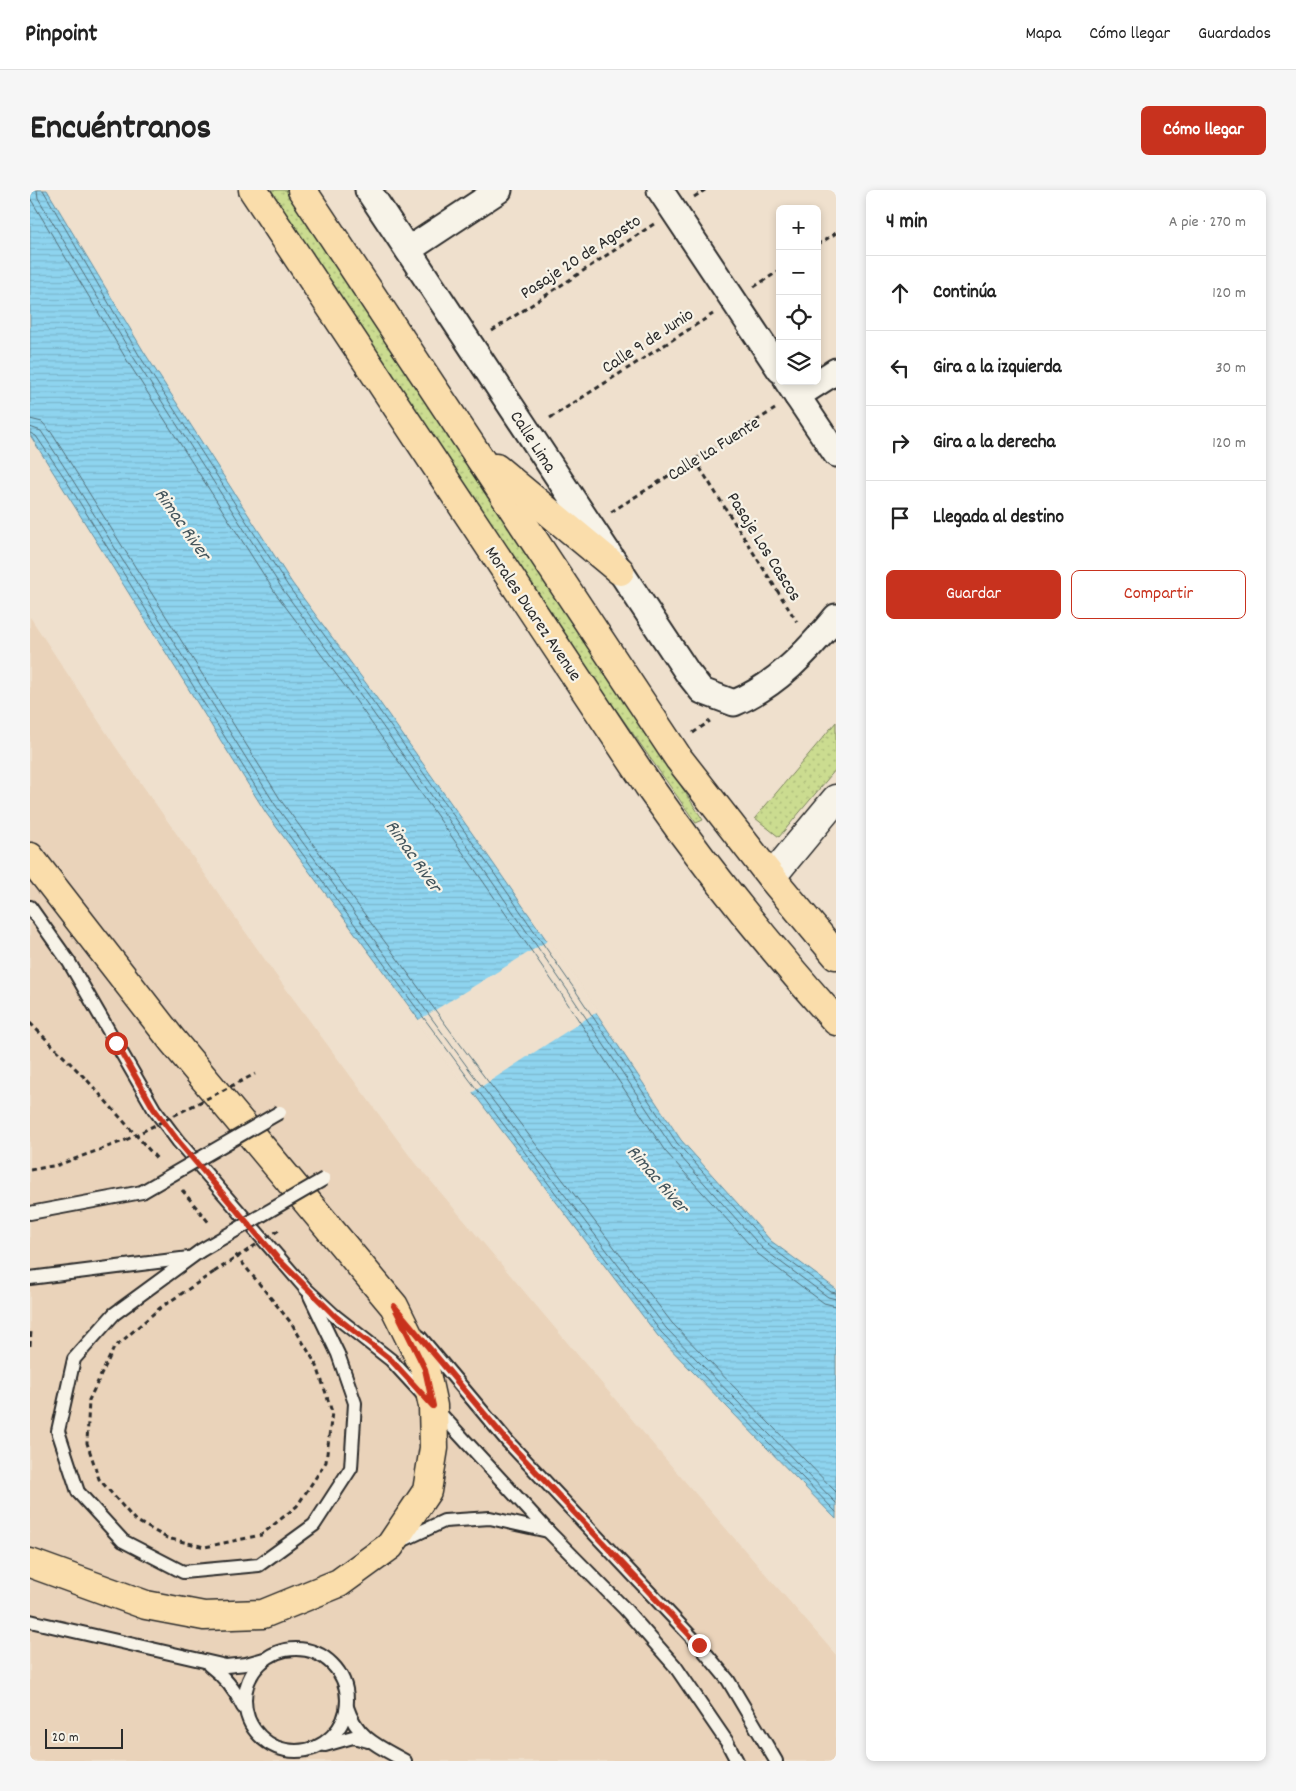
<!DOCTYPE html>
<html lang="es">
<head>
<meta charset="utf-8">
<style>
  :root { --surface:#fff; --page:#f6f6f6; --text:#222; --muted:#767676; --line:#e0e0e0; --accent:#c8321e }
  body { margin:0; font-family:Dekko,sans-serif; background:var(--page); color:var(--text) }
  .controls { position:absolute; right:15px; top:15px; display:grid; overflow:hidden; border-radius:8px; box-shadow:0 2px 8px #0003 }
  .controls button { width:45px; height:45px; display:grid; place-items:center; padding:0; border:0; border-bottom:1px solid var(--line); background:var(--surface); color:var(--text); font:25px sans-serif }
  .scale { position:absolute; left:15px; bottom:12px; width:78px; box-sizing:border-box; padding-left:5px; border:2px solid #2b2b2b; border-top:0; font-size:14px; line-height:18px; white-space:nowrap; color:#2b2b2b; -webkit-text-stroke:4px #f7f3e8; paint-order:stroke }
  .stop { position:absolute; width:15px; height:15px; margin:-11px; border:4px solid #c8321e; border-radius:50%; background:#fff }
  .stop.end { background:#c8321e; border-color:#fff; box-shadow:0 1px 5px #0008 }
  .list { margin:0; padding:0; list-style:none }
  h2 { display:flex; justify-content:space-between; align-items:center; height:65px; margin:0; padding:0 20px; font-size:21px }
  h2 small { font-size:16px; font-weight:400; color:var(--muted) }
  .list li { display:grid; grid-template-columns:32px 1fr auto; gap:15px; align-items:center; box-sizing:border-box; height:75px; padding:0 20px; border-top:1px solid var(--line) }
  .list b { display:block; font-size:19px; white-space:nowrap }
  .list em { font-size:16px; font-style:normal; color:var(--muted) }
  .actions { display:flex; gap:10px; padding:15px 20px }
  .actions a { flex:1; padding:11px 0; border:1px solid var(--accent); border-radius:8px; text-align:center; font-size:18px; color:var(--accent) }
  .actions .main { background:var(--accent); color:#fff }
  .icon { flex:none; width:28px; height:28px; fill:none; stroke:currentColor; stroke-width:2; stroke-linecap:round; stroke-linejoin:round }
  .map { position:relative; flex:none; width:806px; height:1571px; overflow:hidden; border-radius:8px }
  header { display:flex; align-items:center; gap:30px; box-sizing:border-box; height:70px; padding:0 25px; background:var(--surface); border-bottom:1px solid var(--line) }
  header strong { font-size:24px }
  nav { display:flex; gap:28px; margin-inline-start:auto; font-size:18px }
  .intro { display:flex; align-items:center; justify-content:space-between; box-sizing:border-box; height:120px; padding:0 30px }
  h1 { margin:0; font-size:35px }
  .button { padding:12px 22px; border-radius:8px; background:var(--accent); color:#fff; font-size:18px; font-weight:700 }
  main { display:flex; gap:30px; padding:0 30px }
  aside { flex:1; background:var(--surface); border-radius:8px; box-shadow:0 2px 8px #0003 }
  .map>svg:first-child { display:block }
  .built { fill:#ead3ba }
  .grass { fill:url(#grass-dots); stroke:#7b845e }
  .water { fill:url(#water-rules); stroke:#6690a1 }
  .pier { fill:#efe0cd }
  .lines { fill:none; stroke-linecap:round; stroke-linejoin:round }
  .shore { stroke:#536f79; stroke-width:1 }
  .service-casing { stroke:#2b2b2b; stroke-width:16 }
  .minor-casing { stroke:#2b2b2b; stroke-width:29 }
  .secondary-casing { stroke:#2b2b2b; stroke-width:31 }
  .primary-casing { stroke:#2b2b2b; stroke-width:31 }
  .trunk-casing { stroke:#2b2b2b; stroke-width:31 }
  .path { stroke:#2b2b2b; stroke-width:3; stroke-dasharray:5 4; stroke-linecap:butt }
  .service { stroke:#f7f3e8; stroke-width:12 }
  .minor { stroke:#f7f3e8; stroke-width:25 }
  .secondary { stroke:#f7f3e8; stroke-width:28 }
  .primary { stroke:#faddab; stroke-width:28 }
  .trunk { stroke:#faddab; stroke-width:28 }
  .service-bridge-casing { stroke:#2b2b2b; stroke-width:16; stroke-linecap:butt }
  .path-bridge { stroke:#2b2b2b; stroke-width:3; stroke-dasharray:5 4; stroke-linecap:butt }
  .service-bridge { stroke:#f7f3e8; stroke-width:12 }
  .route { stroke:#c8321e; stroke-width:6 }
  .labels { text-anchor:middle; stroke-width:4.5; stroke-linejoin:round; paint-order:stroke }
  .street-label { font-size:18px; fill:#2b2b2b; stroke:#f7f3e8 }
  .water-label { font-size:19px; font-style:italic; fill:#44555c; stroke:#f7f3e8 }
</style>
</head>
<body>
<header>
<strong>Pinpoint</strong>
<nav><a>Mapa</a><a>Cómo llegar</a><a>Guardados</a></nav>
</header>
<div class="intro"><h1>Encuéntranos</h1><a class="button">Cómo llegar</a></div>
<main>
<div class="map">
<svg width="806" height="1571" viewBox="0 0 806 1571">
  <defs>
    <pattern id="grass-dots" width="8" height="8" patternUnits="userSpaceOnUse" patternTransform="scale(1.25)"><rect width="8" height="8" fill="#cbdc90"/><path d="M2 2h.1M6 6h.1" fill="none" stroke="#aebd7c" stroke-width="1.8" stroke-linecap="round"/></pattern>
    <pattern id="water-rules" width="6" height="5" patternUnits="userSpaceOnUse" patternTransform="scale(1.25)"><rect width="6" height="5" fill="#8ed4ef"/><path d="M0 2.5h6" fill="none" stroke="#7bb6cd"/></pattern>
  </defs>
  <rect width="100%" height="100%" fill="#efe0cd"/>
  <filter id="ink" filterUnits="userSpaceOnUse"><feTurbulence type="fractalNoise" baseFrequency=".02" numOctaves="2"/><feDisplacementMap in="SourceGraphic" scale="10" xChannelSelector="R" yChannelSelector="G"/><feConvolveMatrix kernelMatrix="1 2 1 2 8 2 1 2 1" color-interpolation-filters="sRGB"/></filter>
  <g filter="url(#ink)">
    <path class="built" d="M0 427 87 559 245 784 379 965 638 1272 806 1465V1571H0Z"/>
    <g class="grass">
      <path d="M235 0H266L673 630 666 633 491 385Z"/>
      <path d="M806 532V579L749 647 725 628Z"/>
    </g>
    <path class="water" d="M0 0H17L114 162 262 393 341 500 456 663 547 794 651 950 741 1051 806 1099V1329L628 1146 435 892 236 623 0 245Z"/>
    <path class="pier" d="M519 750 568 821 440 904 387 831Z"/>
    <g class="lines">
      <g class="shore">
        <path d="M7 0 8 8 104 168 253 400 332 507 447 670 538 801 642 957 733 1059 798 1107 806 1109"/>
        <path d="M13 0 109 165 258 396 337 503 452 666 543 797 647 953 738 1055 801 1102 806 1103"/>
        <path d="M0 8 98 172 246 404 326 511 441 674 532 805 635 961 728 1064 794 1113 806 1116"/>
        <path d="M0 229 12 232 21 242 252 612 450 881 642 1133 806 1302"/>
        <path d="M0 237 11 241 37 281 246 616 444 886 636 1138 806 1313"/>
        <path d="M0 243 6 246 32 284 240 620 439 889 631 1142 806 1322"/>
      </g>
      <defs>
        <g id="service">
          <path d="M0 717 39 772 124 919 148 951 276 1099 305 1126 361 1170 518 1341 595 1419 645 1476 697 1552 707 1571"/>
          <path d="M0 1023 112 1002"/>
          <path d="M170 1061 84 1124 44 1169 28 1241 48 1302 93 1351 153 1382 229 1375 284 1335 321 1278 325 1213 308 1164 280 1106"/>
          <path d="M0 1088 159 1068"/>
          <path d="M390 1147 478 1252 669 1455 698 1490 746 1571"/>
          <path d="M369 1352 414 1331 460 1328 518 1341"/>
          <path d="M0 1431 196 1476 216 1474 234 1469"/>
          <circle cx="266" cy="1510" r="51"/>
          <path d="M179 1475C195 1487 205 1499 213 1517"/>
          <path d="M317 1517C327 1548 348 1556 375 1571"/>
          <path d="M295 1555 323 1547 338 1551"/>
        </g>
        <g id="minor">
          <path d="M338 0 657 482 672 501 704 513C746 496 778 461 806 427"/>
          <path d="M630 0 750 180"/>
          <path d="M378 60 469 0"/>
          <path d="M757 191 806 264"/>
          <path d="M767 206 806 181"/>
        </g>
        <path id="secondary" d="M748 679 806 609"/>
        <path id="primary" d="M0 667 142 850 364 1116 395 1179 403 1216 404 1258 397 1301 360 1356 309 1393 233 1424 174 1426 116 1415 0 1373"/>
        <g id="trunk">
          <path d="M223 0 618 595C676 678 738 755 806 831"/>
          <path d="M272 0 649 569 741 687 806 765"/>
          <path d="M466 278 590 381"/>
        </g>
      </defs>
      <use href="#service" class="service-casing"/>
      <use href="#minor" class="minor-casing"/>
      <use href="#secondary" class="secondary-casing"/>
      <use href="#primary" class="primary-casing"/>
      <use href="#trunk" class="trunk-casing"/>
      <g class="path">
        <path d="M664 7 675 0"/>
        <path d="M787 55 806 43"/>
        <path d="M724 97 750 80"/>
        <path d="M462 141 624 34"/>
        <path d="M520 228 683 124"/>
        <path d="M665 270 767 432"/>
        <path d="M581 322 745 219"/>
        <path d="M663 543 680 531"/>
        <path d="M0 833 58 891 128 970"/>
        <path d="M0 980 28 975 96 950"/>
        <path d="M152 1000 180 1034"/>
        <path d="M184 1082 130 1118 84 1158 59 1210 57 1253 69 1289 105 1330 137 1348 175 1357 231 1345 267 1316 296 1272 302 1222 287 1176 262 1134 205 1064"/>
        <path d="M0 1156 1 1141"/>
      </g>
      <use href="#service" class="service"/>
      <use href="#minor" class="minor"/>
      <use href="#secondary" class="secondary"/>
      <use href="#primary" class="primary"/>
      <use href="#trunk" class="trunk"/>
      <defs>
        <g id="service-bridge">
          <path d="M112 1002 250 922"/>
          <path d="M170 1061 294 989"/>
        </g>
      </defs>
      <use href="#service-bridge" class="service-bridge-casing"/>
      <g class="path-bridge">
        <path d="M96 950 225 884"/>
        <path d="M184 1082 249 1040"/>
      </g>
      <use href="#service-bridge" class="service-bridge"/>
    </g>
  </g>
  <g class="lines" filter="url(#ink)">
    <path class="route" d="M86 853 124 919 148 951 248 1069 305 1126 361 1170 403 1216 395 1179 364 1116 478 1252 669 1455"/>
  </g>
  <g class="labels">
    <g class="street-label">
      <text transform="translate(550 66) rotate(-33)" y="6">Pasaje 20 de Agosto</text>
      <text transform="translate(617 150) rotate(-33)" y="6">Calle 9 de Junio</text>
      <text transform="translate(504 251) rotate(57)" y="6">Calle Lima</text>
      <text transform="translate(683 258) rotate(-32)" y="6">Calle La Fuente</text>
      <text transform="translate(735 356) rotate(58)" y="6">Pasaje Los Cascos</text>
      <text transform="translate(504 423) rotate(56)" y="6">Morales Duarez Avenue</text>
    </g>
    <g class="water-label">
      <text transform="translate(154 333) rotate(55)" y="7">Rimac River</text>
      <text transform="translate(385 665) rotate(55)" y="7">Rimac River</text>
      <text transform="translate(629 988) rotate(49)" y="7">Rimac River</text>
    </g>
  </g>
</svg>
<div class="controls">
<button>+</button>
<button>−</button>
<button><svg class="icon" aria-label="locate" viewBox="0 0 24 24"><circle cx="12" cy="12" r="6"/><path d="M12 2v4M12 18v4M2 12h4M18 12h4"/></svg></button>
<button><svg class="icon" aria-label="layers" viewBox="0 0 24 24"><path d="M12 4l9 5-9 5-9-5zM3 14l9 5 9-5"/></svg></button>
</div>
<div class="scale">20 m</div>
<div class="stop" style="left:86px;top:853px"></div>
<div class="stop end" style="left:669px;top:1455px"></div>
</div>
<aside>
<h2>4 min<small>A pie · 270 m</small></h2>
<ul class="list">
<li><svg class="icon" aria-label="ahead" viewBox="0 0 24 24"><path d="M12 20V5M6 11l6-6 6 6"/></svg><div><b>Continúa</b></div><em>120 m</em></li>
<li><svg class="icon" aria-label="left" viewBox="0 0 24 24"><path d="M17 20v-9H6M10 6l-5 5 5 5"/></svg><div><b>Gira a la izquierda</b></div><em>30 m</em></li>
<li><svg class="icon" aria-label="right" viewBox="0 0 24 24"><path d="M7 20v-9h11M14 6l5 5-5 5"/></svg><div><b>Gira a la derecha</b></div><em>120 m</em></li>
<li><svg class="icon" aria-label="arrive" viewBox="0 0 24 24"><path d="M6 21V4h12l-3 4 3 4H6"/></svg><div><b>Llegada al destino</b></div></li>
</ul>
<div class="actions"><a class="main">Guardar</a><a>Compartir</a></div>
</aside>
</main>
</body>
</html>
